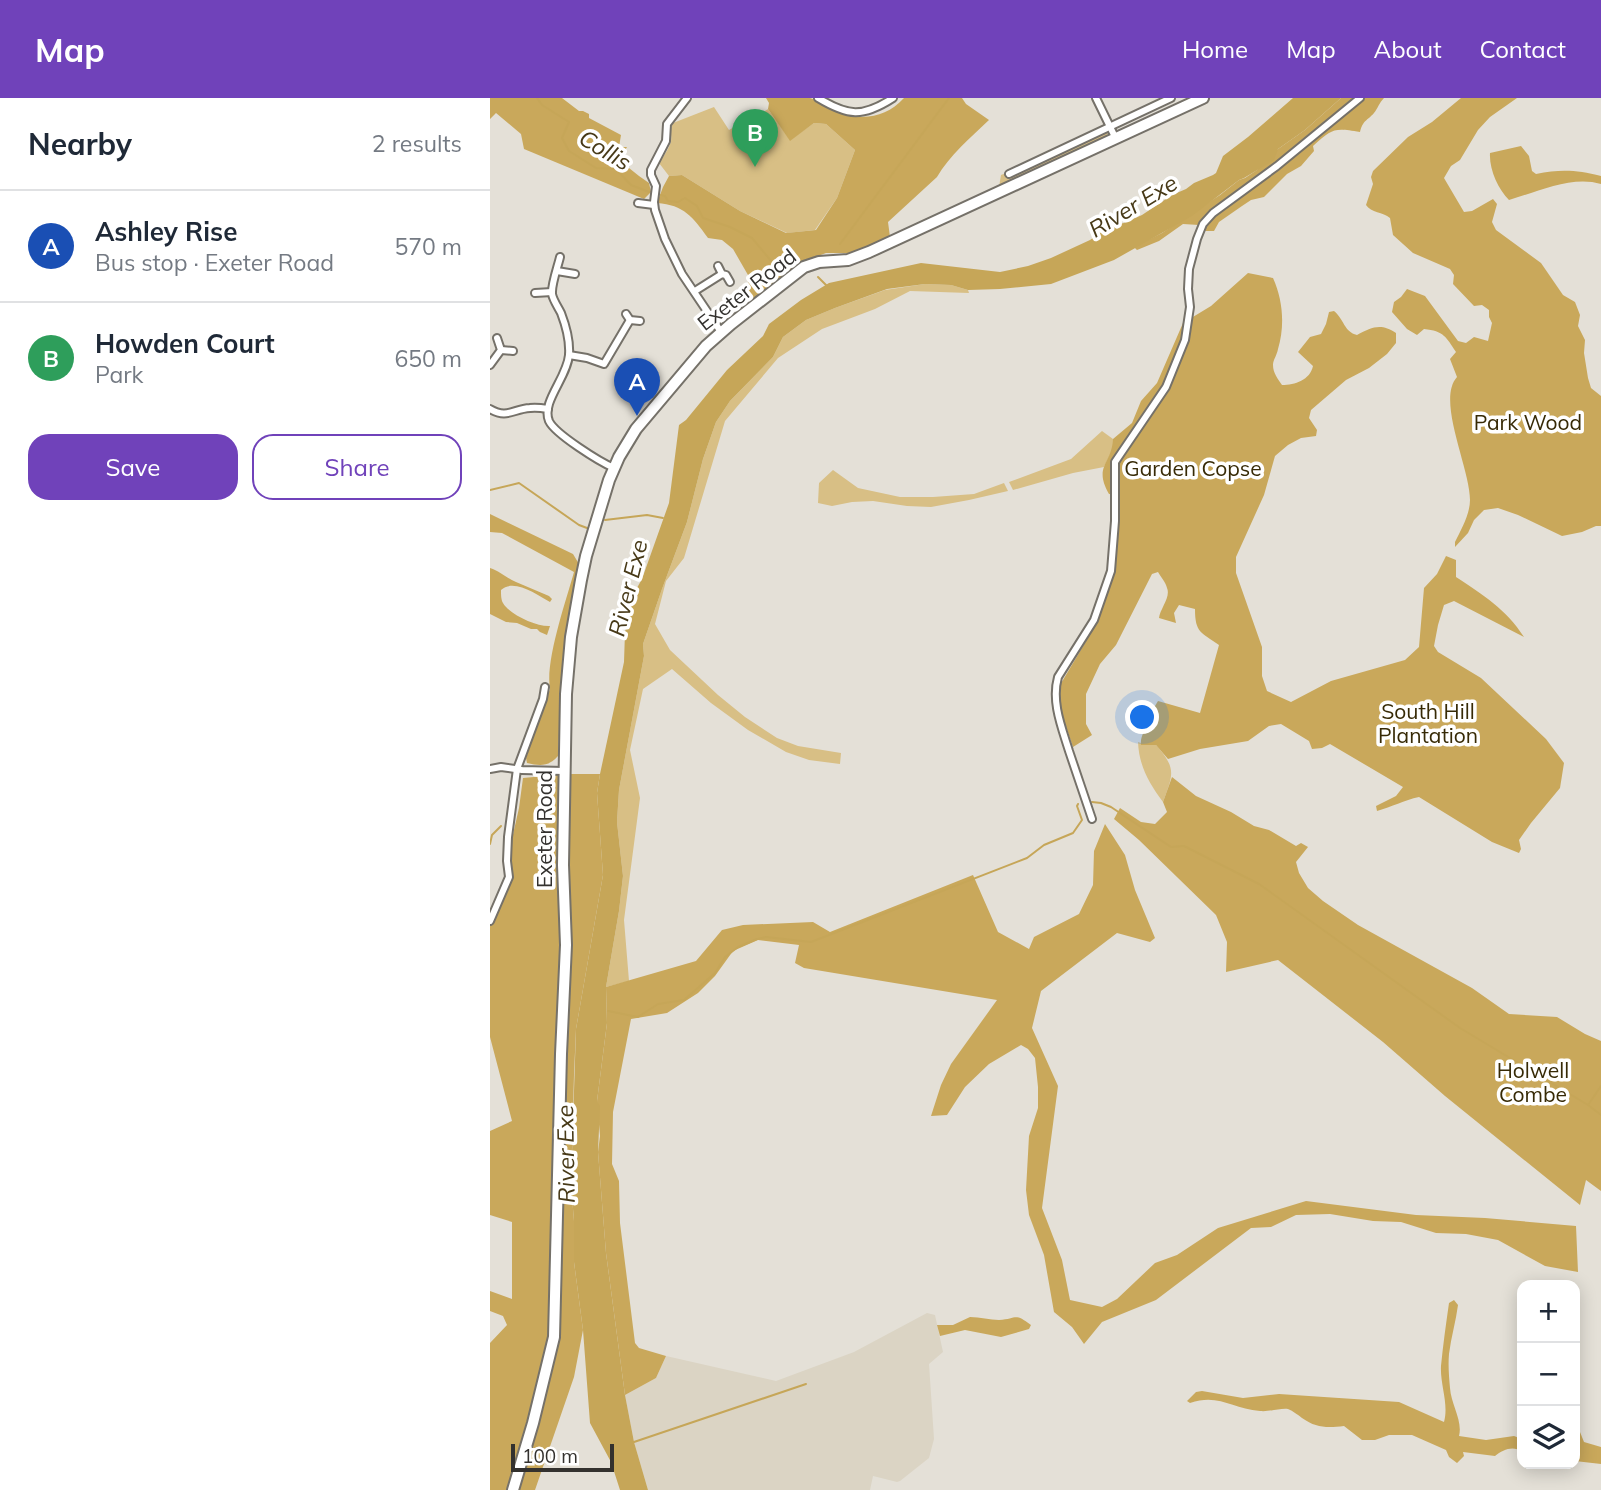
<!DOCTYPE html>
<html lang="en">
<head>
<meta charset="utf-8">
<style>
  :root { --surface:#fff; --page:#f6f6f7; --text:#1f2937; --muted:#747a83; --line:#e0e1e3; --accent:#7042ba }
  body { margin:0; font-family:Mulish,sans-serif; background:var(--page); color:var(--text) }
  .controls { position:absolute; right:21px; bottom:21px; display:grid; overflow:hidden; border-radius:14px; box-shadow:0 4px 18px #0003 }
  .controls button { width:63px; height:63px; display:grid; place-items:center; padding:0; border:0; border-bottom:2px solid var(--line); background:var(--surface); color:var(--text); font:35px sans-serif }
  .scale { position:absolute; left:21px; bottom:18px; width:103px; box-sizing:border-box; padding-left:7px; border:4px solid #33312e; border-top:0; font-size:19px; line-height:24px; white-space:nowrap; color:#33312e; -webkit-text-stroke:5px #fff; paint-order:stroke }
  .you { position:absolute; left:653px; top:620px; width:24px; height:24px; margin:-18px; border:5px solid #fff; border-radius:50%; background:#1a73e8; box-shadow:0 0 0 10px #1a73e833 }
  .badge { display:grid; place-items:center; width:46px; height:46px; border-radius:50%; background:var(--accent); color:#fff; font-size:23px; font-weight:700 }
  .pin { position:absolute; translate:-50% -58px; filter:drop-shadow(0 2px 4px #0008) }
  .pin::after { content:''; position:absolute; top:37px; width:24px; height:21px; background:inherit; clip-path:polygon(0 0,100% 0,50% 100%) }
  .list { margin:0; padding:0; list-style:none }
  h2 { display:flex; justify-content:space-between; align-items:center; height:91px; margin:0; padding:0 28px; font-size:30px }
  h2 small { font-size:23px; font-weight:400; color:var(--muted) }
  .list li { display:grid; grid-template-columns:46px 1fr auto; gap:21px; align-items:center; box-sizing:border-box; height:112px; padding:0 28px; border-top:2px solid var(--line) }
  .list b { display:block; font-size:26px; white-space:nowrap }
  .list p { margin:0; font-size:23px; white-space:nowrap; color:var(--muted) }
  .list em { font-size:23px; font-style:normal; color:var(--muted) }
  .actions { display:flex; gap:14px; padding:21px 28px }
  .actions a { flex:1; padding:16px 0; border:2px solid var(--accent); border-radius:21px; text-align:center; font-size:24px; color:var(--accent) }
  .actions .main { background:var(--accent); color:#fff }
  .icon { flex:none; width:38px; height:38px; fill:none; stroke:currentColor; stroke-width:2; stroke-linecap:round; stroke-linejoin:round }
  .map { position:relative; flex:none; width:1111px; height:1392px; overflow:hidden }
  header { display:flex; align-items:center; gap:42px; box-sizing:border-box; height:98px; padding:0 35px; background:var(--accent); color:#fff }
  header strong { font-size:33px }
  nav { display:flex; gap:38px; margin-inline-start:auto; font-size:24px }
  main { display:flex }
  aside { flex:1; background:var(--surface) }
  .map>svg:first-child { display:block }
  .built { fill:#dbd4c4 }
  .green { fill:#d8bf85 }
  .forest { fill:#c9a85b }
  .water { fill:#c6a658 }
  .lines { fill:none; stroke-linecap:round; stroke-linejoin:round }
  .stream { stroke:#c6a658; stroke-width:2 }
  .street-casing { stroke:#757169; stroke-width:10 }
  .primary-casing { stroke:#757169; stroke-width:14 }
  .street { stroke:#fff; stroke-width:6 }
  .primary { stroke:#fff; stroke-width:10 }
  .labels { text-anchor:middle; stroke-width:7; stroke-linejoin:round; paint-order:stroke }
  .street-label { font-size:21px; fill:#33312e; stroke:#fff }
  .park-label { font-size:21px; fill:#372a06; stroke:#fff }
  .water-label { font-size:23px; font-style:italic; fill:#473917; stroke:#fff }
</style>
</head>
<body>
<header>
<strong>Map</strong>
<nav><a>Home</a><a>Map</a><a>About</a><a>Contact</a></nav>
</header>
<main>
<aside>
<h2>Nearby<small>2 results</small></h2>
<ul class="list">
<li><span class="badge" style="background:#1a4fb4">A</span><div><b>Ashley Rise</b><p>Bus stop · Exeter Road</p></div><em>570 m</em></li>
<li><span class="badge" style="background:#2e9e5b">B</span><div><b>Howden Court</b><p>Park</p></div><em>650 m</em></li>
</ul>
<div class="actions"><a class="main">Save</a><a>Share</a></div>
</aside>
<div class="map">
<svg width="1111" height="1392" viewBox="0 0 1111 1392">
  <rect width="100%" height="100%" fill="#e4e0d7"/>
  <path class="built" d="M437 1215 445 1217 453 1254 439 1266 444 1341 439 1360 410 1383 407 1384 383 1378 380 1392H158L144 1344 135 1297 166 1280 176 1258 286 1283 364 1254Z"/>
  <g class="green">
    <path d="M224 9 239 32 246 28 248 31 278 11 300 42 324 25 336 26 365 52 347 100 325 132 297 135 250 113 192 77 179 78 169 65C173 59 179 51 181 43 182 36 179 33 183 25Z"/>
    <path d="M615 34 618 35 616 41 509 89 511 77Z"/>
    <path d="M435 186 461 187 478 192 479 195 420 193 385 211 332 231 288 260 235 323 194 460 176 483 165 526 180 552 228 597 255 619 287 640 308 648 351 655 350 666 319 662 296 654 258 632 221 605 182 571 153 591 140 652 150 700 134 822 139 883 116 889 129 813 133 778 127 724 129 692 154 558 153 546 172 491 197 424 213 361 226 324 240 303 283 259 293 239 316 222 345 210 395 192Z"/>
    <path d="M612 333 623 341V351L614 369 583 375 523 392 519 384 581 361Z"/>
    <path d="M343 372 368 390 410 399H443L484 396 514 385 518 393 479 402 441 409 417 408 383 403 362 404 342 408 328 405 329 385Z"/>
    <path d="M648 644 651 645V647H666C687 671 683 676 673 704 659 685 649 668 648 644Z"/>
  </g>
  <g class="forest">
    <path d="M0 0H72L89 13H93L99 16V20L131 37 129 49H137L129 62 149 78 159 85 161 94 154 101 34 51 31 36 6 15 0 21Z"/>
    <path d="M276 0C289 0 308 0 320 0 328 2 336 9 344 13 370 23 395 21 414 0H472L476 6 499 22C481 39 459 58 447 79L398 124 400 139 369 155H336L315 163 262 205 259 199 258 177 243 151 232 142 218 140C203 119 194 107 167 105L173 89 179 78 192 77 250 113 296 135 326 132 347 100 365 52 336 26 324 25 300 43 278 11 279 5Z"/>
    <path d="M851 0H894C889 5 888 10 884 15 877 23 873 22 870 34 844 30 843 30 823 48L824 53 811 68 797 76 774 99 761 102 752 108 729 124 724 133H716L709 127 693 126 669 143 647 152 644 149 672 135 730 97 749 82 755 80 767 72 788 51 815 32Z"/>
    <path d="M971 0H1027L1000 19 988 32 970 62 961 68 954 80 974 114 982 113 1003 101 1007 106 1002 124 1006 132 1051 165 1073 197 1085 204 1090 217 1088 228 1095 242 1094 255 1098 280 1101 290 1111 298V428H1106L1092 434 1072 438 1028 417 1008 410 994 412 984 422 978 435 965 449V444C971 432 980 416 980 402 980 370 946 302 967 279L960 261 966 254C956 239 954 233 934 231L927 237 917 231 902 214 904 204 911 199 917 191 935 198 968 243 976 245 984 239 998 243 1002 225 999 219V212L992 207 984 208 963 186 964 177 960 171 923 155 903 137 900 120C893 114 881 115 876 107L883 86 881 79 883 73 918 39 942 24Z"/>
    <path d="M1031 48 1039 58 1042 73 1046 76C1071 71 1087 72 1111 78V86C1082 77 1047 94 1019 102 1008 91 999 71 1000 55Z"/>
    <path d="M758 175 783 180C793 202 795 228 788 251 787 257 783 262 783 267 783 275 788 281 792 287 805 287 820 282 823 268L808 254 820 239 831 236 836 226 839 214 844 213C854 221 854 234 867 237 882 229 891 225 906 235V245L897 256 879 270 856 282 821 312 819 320 827 332 826 338 811 340 798 347 785 358 774 397 746 459V475L772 549V578L777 593 801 604 841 583 915 562 929 549 934 490 947 476 956 458 966 462V479C993 497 1016 511 1034 539L964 503 954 507 948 527 944 548 948 554 991 580 1056 641 1074 665 1070 690 1041 725 1029 742 1031 751 1029 755 1002 744 929 699C914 702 902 709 887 713L886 708 906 698 913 689 840 646 832 650 822 651 819 643 791 626 779 628 758 643 710 651 678 661 666 647H651C650 638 655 634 657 625 658 619 659 613 661 608H665L668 603 710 615 729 547C711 534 705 535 705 511L689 507 684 515 686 525 669 520C670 511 681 499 677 490 676 485 671 479 668 474L662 476 626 547 610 566 596 596V626L602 637 583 649 573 620 569 600 570 587 608 523 623 479 629 397 619 396C603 368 622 366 623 341L642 325 651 303 667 285 693 225 721 208Z"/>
    <path d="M0 416 83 456 89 466 73 556 68 658C58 669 50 668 37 665L36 660 60 591C55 563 76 503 84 474L12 435 0 434Z"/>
    <path d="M0 470C10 473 16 480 26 484 37 489 48 493 59 498L62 501 60 504C47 497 24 480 11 492 11 496 11 502 13 505 19 516 47 529 60 528L57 537 50 534 47 531H41L27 525 16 524 0 516Z"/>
    <path d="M76 676H110L107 695 113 777 86 931 84 977 81 1086 84 1123V1164L93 1232 84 1279 45 1392H0V1245L17 1227 13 1218 0 1213V1193L22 1201V1124L0 1117V1033L22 1023 0 939V823L19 779 17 763 29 710 33 680Z"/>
    <path d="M682 679 706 698 741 714 764 728 779 732 806 748 811 745 818 749 806 764 809 775 818 790 833 803 868 827 982 890 1019 916 1067 919 1095 936 1111 943V1093L1096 1082 1090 1107 955 998 893 944 788 862 736 874 737 844 726 817 649 742 624 721 630 710 651 724 665 726 677 714 673 704Z"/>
    <path d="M615 726 635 757 645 792 665 840 660 844 627 835 551 893 542 930 568 988 552 1110 572 1162 580 1202 612 1209 627 1201 665 1165 687 1157 728 1130 816 1103 926 1117 995 1120 1086 1128 1088 1174 1055 1168 1008 1142 976 1136 946 1135 911 1124 883 1123 840 1116 806 1117 781 1129 761 1130 666 1202 612 1224 594 1246 582 1229 564 1214 554 1157 539 1117 536 1092 539 1038 548 1010V989L545 960 538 951 531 947 499 966 475 989 457 1017 441 1018 451 987 461 966 507 902 314 870 305 865 309 847 268 842 243 853 225 878 208 895 177 915 141 921 123 1014 122 1066 129 1083 130 1125 145 1245 149 1250 176 1258 166 1280 135 1297 116 1155 108 1054 110 1038 107 1003 117 925 116 889 206 863 232 832 253 827 323 824 340 834 483 777 508 834 539 851 544 839 589 816 603 787 604 753Z"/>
    <path d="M964 1202 968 1207C966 1223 961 1239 959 1256 958 1267 959 1279 960 1290 961 1306 973 1323 969 1338L996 1342 1024 1338 1032 1341V1354C1023 1347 1013 1352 1005 1358L973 1354 974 1358 967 1365 959 1359 956 1352 922 1337H899L885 1342H872L854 1328C837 1330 826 1330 812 1320 808 1317 803 1313 798 1311 790 1310 779 1314 770 1313 742 1311 729 1295 700 1305L697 1303 706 1294 712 1293 753 1300 789 1296 909 1304 954 1324C959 1306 950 1287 951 1268 953 1247 956 1226 959 1205Z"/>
    <path d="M480 1219C490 1219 500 1222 509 1222 527 1221 524 1214 541 1227L539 1231 511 1239 475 1232 450 1238 447 1227H463Z"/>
    <path d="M1085 1334H1090L1094 1344 1111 1349V1366L1085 1363Z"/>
  </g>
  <path class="water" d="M803 0H851L815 32 788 51 784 62 754 80 749 82 702 118 624 162 561 186 510 191 478 192 461 187 435 186 397 191 345 210 316 222 293 239 283 259 240 303 226 324 213 361 197 424 172 491 153 546 154 558 129 692 127 724 133 778 129 813 116 889 117 925 107 1003 110 1008 108 1054 116 1155 135 1297 144 1344 158 1392H130L121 1364 100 1325 93 1232 84 1164V1123L81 1086 86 931 113 777 107 695 110 676 134 564 135 534 143 497 152 481 179 405 189 327 196 322 237 272 273 238 279 226 311 202 339 185 431 165 510 174 538 168 561 160 600 142 620 128 634 125 652 117 682 97 696 91 704 85 723 77 726 75 733 58 758 39Z"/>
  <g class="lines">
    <g class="stream">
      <path d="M47 0 52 7 79 24 72 40 79 53 106 70 126 71 141 87 159 94"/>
      <path d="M171 97 175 98 178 103 188 104 195 100 207 108 213 120 240 129 262 140 282 164 289 170"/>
      <path d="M350 146 459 0"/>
      <path d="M328 179 337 188"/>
      <path d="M0 392 29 385 89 427 97 430"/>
      <path d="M115 422 157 417 173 420"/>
      <path d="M602 704 611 705 621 709 681 749 694 748 769 786 970 930 1098 1007 1111 1017"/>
      <path d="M0 746 2 737 11 728"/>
      <path d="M118 913 148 919 168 906 194 902 225 875 235 859 248 849 267 841 276 839 321 844 537 760 554 747 583 735 592 722 587 708 588 706"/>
      <path d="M1098 1007 1111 988"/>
      <path d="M144 1344 316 1286"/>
    </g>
    <defs>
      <g id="street">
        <path d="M197 0 177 26 176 43 161 72V77L166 88 164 104 165 112 175 141 192 176 231 234"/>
        <path d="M328 0C358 18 372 20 403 0"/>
        <path d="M606 0 626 41"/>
        <path d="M519 76 681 0"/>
        <path d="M148 105 164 107"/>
        <path d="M70 159C68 168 61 187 62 196 63 202 68 209 71 215 76 228 80 243 79 257 77 280 51 304 59 323 65 336 110 364 124 370"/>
        <path d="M228 168 232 176 236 177 240 184"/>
        <path d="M67 173 85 176"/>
        <path d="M205 193 232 176"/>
        <path d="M45 195 62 194"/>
        <path d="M136 216 140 222 150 223"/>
        <path d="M11 252 23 253"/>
        <path d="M79 257 97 260 114 266 140 222"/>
        <path d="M0 267 11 252 7 240"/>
        <path d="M0 311C17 321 23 311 40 310 46 309 52 310 58 311"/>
        <path d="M0 671 11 669 32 672 74 673"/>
        <path d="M602 721C594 698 587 676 579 653 572 630 561 604 568 579L604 522 621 473 625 423V364L676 289 695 242 700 209 698 191 699 171 707 141 713 126 723 115 787 68 870 0"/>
        <path d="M0 823 19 779 17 763 18 739 27 671 53 601 55 589"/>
      </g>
      <path id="primary" d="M23 1392 43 1325 64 1239 71 956 76 847 73 767 76 596 81 539 91 482 96 458 119 382 129 359 146 331 216 248 241 226 314 169 329 164 358 162 379 154 713 0"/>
    </defs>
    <use href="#street" class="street-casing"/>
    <use href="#primary" class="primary-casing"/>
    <use href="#street" class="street"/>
    <use href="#primary" class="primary"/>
  </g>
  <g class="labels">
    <g class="street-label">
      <text transform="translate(257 192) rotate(-38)" y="7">Exeter Road</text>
      <text transform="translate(55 731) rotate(-90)" y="7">Exeter Road</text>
    </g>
    <g class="park-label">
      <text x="1038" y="332">Park Wood</text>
      <text x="703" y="378">Garden Copse</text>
      <text x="938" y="621">South Hill<tspan x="938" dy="24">Plantation</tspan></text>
      <text x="1043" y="980">Holwell<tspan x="1043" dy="24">Combe</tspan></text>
    </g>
    <g class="water-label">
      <text transform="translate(115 52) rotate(31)" y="8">Collis</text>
      <text transform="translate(643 108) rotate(-31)" y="8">River Exe</text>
      <text transform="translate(138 490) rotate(-76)" y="8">River Exe</text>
      <text transform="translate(76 1056) rotate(-91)" y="8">River Exe</text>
    </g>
  </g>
</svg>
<div class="controls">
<button>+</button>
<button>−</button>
<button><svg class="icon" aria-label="layers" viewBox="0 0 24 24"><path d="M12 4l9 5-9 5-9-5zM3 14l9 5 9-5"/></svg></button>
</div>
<div class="scale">100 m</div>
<div class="you"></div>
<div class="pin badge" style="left:147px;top:318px;background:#1a4fb4">A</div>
<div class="pin badge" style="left:265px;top:69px;background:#2e9e5b">B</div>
</div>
</main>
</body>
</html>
